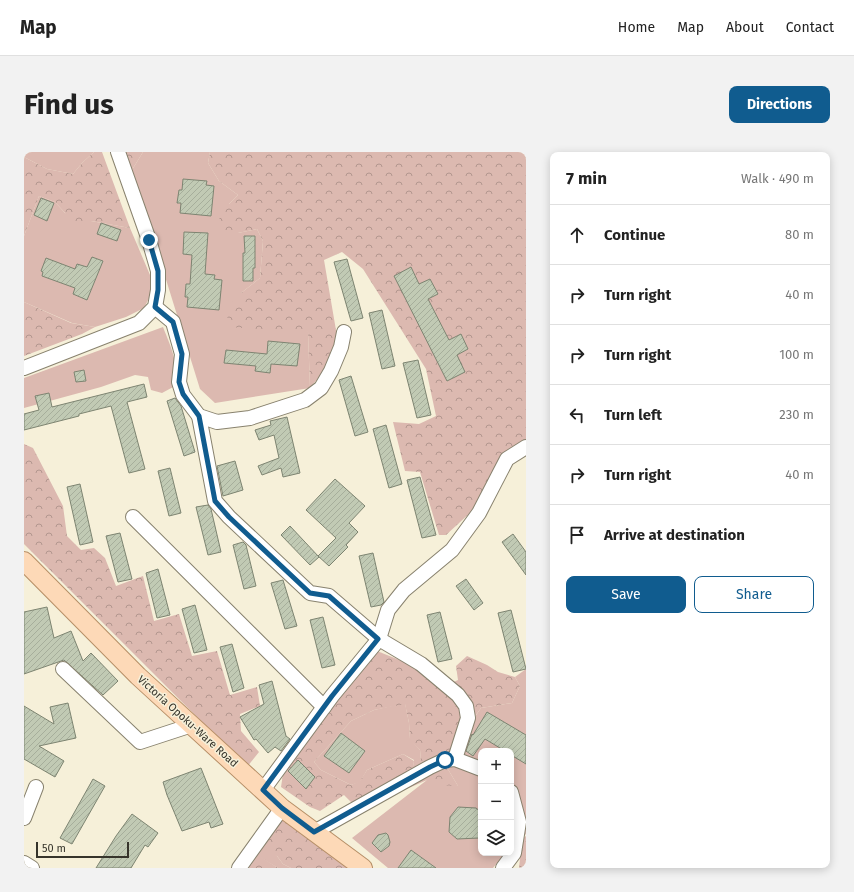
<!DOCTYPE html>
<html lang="en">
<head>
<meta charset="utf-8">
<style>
  :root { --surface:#fff; --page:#f2f2f2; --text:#222; --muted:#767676; --line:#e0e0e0; --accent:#105c8f }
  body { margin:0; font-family:"Fira Sans",sans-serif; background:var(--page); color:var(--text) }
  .controls { position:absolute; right:12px; bottom:12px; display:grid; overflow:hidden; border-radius:8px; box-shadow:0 2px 10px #0003 }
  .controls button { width:36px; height:36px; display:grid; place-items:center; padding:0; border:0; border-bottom:1px solid var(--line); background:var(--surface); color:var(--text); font:20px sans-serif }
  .scale { position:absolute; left:12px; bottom:10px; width:93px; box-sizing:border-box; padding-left:4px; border:2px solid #36342b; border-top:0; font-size:11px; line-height:14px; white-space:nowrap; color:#36342b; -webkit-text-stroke:3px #f6f0d9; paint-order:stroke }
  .stop { position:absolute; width:12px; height:12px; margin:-9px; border:3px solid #105c8f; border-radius:50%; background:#fff }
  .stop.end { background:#105c8f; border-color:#fff; box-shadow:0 1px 4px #0008 }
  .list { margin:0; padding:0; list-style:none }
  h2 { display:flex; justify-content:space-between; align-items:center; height:52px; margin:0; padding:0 16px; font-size:17px }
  h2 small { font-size:13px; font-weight:400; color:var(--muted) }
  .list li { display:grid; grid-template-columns:26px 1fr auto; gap:12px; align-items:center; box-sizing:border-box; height:60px; padding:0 16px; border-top:1px solid var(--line) }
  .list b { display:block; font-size:15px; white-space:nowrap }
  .list em { font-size:13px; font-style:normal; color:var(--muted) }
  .actions { display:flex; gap:8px; padding:12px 16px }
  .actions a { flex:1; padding:9px 0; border:1px solid var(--accent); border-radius:8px; text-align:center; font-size:14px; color:var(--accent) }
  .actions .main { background:var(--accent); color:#fff }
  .icon { flex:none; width:22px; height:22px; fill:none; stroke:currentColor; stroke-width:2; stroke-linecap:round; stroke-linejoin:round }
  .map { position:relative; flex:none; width:502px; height:716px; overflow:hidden; border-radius:8px }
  header { display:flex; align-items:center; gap:24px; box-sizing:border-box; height:56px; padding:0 20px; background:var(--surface); border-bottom:1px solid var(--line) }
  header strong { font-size:19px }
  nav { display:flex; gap:22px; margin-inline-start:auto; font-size:14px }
  .intro { display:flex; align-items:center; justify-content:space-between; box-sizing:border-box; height:96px; padding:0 24px }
  h1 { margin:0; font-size:28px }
  .button { padding:10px 18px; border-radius:8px; background:var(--accent); color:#fff; font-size:14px; font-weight:700 }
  main { display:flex; gap:24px; padding:0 24px }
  aside { flex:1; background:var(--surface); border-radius:8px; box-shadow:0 2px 10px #0003 }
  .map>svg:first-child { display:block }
  .grass { fill:#dcb9b0 }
  .forest { fill:url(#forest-crowns) }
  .building { fill:url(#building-hatch); stroke:#7d8471 }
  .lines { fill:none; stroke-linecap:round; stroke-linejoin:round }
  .minor-casing { stroke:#88826e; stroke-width:16 }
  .major-casing { stroke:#b68f67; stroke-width:20 }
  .minor { stroke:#fff; stroke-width:14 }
  .major { stroke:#fdd9b7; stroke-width:18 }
  .route { stroke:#105c8f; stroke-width:5 }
  .labels { text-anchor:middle; stroke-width:3; stroke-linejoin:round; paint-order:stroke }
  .street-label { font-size:11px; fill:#36342b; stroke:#f6f0d9 }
</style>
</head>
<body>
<header>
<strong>Map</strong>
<nav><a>Home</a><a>Map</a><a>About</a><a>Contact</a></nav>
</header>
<div class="intro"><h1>Find us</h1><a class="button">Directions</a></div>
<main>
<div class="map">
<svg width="502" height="716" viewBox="0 0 502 716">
  <defs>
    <pattern id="forest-crowns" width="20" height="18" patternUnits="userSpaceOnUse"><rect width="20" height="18" fill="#dcb9b0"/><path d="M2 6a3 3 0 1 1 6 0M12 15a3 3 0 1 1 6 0" fill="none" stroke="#b3978f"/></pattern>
    <pattern id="building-hatch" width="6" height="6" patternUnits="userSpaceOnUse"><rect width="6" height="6" fill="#c1cab4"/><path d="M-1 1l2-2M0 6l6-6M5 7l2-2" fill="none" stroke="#a6ae9b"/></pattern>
  </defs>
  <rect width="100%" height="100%" fill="#f6f0d9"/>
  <g class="grass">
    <path d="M0 0H70L58 11 49 22 23 17 0 5Z"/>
    <path d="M119 0H186L184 11 195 29 214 43 205 52 214 81 233 77 239 89 236 126 217 141 284 180 286 236 191 251 176 237 108 18Z"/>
    <path d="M15 44 31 50 41 61 67 69 106 76 126 123V144L120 156 102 165 71 175 48 171 0 150V84Z"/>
    <path d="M139 175C148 198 154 208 151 234L138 241 127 238 124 225 111 223 77 235 0 256V226Z"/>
    <path d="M502 517V682L487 695V599H457V701H481L469 716H364L328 686 403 628 378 639 388 621 390 608 379 602 343 618 336 630 327 633 297 618 290 610 327 569 350 558 381 551 385 571 386 587 396 598 398 619 434 634 422 614 425 602 457 556 488 551 496 534 491 525Z"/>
    <path d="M235 693 253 704 259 712 267 716H254L234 704 227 713V716H218Z"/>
  </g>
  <g class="forest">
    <path d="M70 0H78L106 76 67 69 53 74 31 50 15 44 0 84V5L23 17 49 22 58 11Z"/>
    <path d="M98 0H119L108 18 104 19Z"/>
    <path d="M186 0H502V290L483 300 447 360 422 383H415L396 320 381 319 369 270 395 272 412 264 402 217 339 117 318 100 300 108 314 190 299 220 286 236 284 180 203 175 204 155 217 141 236 126 239 89 233 77 214 81H198L193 70 205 52 214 43 195 29 184 11Z"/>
    <path d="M0 150 47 171 71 175 58 182 0 204Z"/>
    <path d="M0 292 9 296 39 354 43 384 57 398 70 396 81 406 92 434 119 424 130 469 155 462 168 504 193 499 206 543 233 535 236 554 216 562 217 579 235 600 223 615 0 392Z"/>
    <path d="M353 499 398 517 421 534 434 528 432 514 443 504 463 513 474 520 491 525 496 534 488 551 457 556 426 599 422 614 434 634 413 633 398 619 396 598 386 588 385 571 381 552 350 558 327 569 290 610 297 618 327 633 336 629 343 618 379 602 390 609 388 621 378 639 333 656 320 643 296 659 286 655 257 635 259 622 265 611Z"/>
    <path d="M260 664 326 716H267L259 712 253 704 242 703 235 693Z"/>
    <path d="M502 684V716H495L498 687Z"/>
    <path d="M234 703 254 716H227V713Z"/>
  </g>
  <g class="building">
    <path d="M159 27 183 29 182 33 190 34 187 64 156 61 157 51H153L155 38H158Z"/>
    <path d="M17 46 30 51 23 69 10 63Z"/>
    <path d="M77 71 97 78 93 89 73 82Z"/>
    <path d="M160 80 184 81 181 122 191 123 190 127 198 128 195 158 163 155 164 145H161L162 132H166L168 103 159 102Z"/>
    <path d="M220 84H231V116H229V129H219V101H221Z"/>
    <path d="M68 105 79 109 63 148 49 142 51 136 18 124 19 120 17 119 22 106 51 117 53 112 63 115Z"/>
    <path d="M323 107 339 166 327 169 310 110Z"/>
    <path d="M387 115 395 132 406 127 414 142 404 147 425 188 437 182 444 197 433 203 441 220 423 229 370 124Z"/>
    <path d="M358 158 371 214 358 217 345 161Z"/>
    <path d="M244 189 276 192 273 214 247 212 246 221 231 219 232 214 200 211 202 198 243 202Z"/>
    <path d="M394 208 407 263 393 266 379 211Z"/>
    <path d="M60 218 62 229 52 230 50 220Z"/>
    <path d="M327 224 344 280 331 284 315 228Z"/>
    <path d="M120 232 123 245 103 250 121 317 105 321 87 254 55 262V264L0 278V262L15 258 11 244 25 241 28 255Z"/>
    <path d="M151 246 157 254 171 300 160 304 143 249Z"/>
    <path d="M263 265 276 321 259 325 257 316 238 323 234 314 255 306 250 283 235 288 231 278 247 273 246 269Z"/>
    <path d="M362 273 378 332 365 336 349 277Z"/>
    <path d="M211 309 219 338 199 344 193 314Z"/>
    <path d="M146 316 157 361 145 364 134 319Z"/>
    <path d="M396 325 412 383 398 386 383 328Z"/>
    <path d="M311 327 341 354 325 371 334 380 322 393 324 395 305 414 294 404 312 386 282 358Z"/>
    <path d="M56 332 69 390 56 393 43 335Z"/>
    <path d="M184 353 187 357 197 400 184 403 172 355Z"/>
    <path d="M266 374 295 405 286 413 257 383Z"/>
    <path d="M96 381 108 427 94 430 82 384Z"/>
    <path d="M489 382 502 400V423L478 390Z"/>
    <path d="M219 390 222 393 232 434 220 437 209 393Z"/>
    <path d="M349 401 360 450 357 453 347 455 335 404Z"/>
    <path d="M134 417 146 463 133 466 122 421Z"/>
    <path d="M442 427 459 451 450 458 432 434Z"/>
    <path d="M259 428 273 474 261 477 247 431Z"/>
    <path d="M171 453 183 498 170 501 158 457Z"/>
    <path d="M23 455 30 486 47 479 59 509 67 501 94 529 79 543 40 508 0 522V460Z"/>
    <path d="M487 458 502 517 489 520 474 461Z"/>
    <path d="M416 460 428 507 414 510 403 463Z"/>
    <path d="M299 465 311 513 298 516 286 468Z"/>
    <path d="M208 492 220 536 209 540 196 495Z"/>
    <path d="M248 529 262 584 266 587 257 599 251 595 244 601 232 587 230 588 216 565 240 552 235 533Z"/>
    <path d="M44 551 52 586 15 594 40 609 31 625 0 607V554L30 572 26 555Z"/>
    <path d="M463 560 502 583V612L487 603V599H481L461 587 449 604 442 599 448 582 449 583Z"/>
    <path d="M317 581 341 599 325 621 300 604Z"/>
    <path d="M274 608 291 625 282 637 264 619Z"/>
    <path d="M177 616 199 672 187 676 185 670 158 679 143 643 139 630Z"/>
    <path d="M69 627 81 634 48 692 36 686Z"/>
    <path d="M434 655 452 656 457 660V682L455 686 433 687 425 680 426 665Z"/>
    <path d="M108 662 134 681 124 695 121 693 107 716H72L92 684Z"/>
    <path d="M362 681 364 683 366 690 365 694 357 700 348 691 354 683Z"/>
    <path d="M387 698 412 716H374Z"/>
  </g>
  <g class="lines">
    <defs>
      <g id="minor">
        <path d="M131 155 149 170 158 202 155 230 159 243 175 264 193 270 226 266 281 248 297 236 307 219 317 195 320 180"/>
        <path d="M0 216 115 171 131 155 134 138V119L125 88 94 0"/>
        <path d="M175 264 191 349 205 365 286 441 305 444 355 487 397 512 434 543 442 554 444 566 431 607"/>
        <path d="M109 365 300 555"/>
        <path d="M39 517 116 590 168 573"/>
        <path d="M239 638 308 544 355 487 364 458 380 438 428 398 455 361 483 307 502 295"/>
        <path d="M0 666 12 635"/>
        <path d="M290 680 406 615 421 608 431 607 457 617"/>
        <path d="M0 711 8 716"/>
        <path d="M215 716 258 656"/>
        <path d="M479 716 490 701 495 670 487 640"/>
      </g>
      <path id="major" d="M0 409 114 524 258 656 339 716"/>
    </defs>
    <use href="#minor" class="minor-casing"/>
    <use href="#major" class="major-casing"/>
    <use href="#minor" class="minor"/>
    <use href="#major" class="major"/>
  </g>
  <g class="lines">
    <path class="route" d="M125 88 134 119V138L131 155 149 170 158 202 155 230 159 242 175 264 191 349 205 365 286 441 305 444 354 487 308 544 239 638 258 656 290 680 406 615 421 608"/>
  </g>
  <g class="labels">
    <g class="street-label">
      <text transform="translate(164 569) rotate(42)" y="4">Victoria Opoku-Ware Road</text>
    </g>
  </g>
</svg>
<div class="controls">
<button>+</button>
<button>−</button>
<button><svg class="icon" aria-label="layers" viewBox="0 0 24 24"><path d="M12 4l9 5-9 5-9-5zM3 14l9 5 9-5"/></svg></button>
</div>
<div class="scale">50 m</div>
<div class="stop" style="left:421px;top:608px"></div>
<div class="stop end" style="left:125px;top:88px"></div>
</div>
<aside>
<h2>7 min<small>Walk · 490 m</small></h2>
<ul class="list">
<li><svg class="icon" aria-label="ahead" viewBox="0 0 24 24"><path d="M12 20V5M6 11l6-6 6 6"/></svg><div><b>Continue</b></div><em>80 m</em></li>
<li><svg class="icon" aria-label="right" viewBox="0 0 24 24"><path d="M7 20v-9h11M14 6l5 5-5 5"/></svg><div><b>Turn right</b></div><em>40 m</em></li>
<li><svg class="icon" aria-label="right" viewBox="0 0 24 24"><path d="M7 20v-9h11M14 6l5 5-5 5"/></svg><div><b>Turn right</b></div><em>100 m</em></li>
<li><svg class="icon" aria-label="left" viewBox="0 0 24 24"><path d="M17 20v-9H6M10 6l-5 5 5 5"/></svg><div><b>Turn left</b></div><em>230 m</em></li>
<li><svg class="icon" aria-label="right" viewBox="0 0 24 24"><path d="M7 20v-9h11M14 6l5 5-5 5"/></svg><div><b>Turn right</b></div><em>40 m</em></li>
<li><svg class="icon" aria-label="arrive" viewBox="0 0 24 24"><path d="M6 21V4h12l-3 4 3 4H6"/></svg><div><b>Arrive at destination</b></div></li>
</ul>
<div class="actions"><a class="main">Save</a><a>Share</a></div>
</aside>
</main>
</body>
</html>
